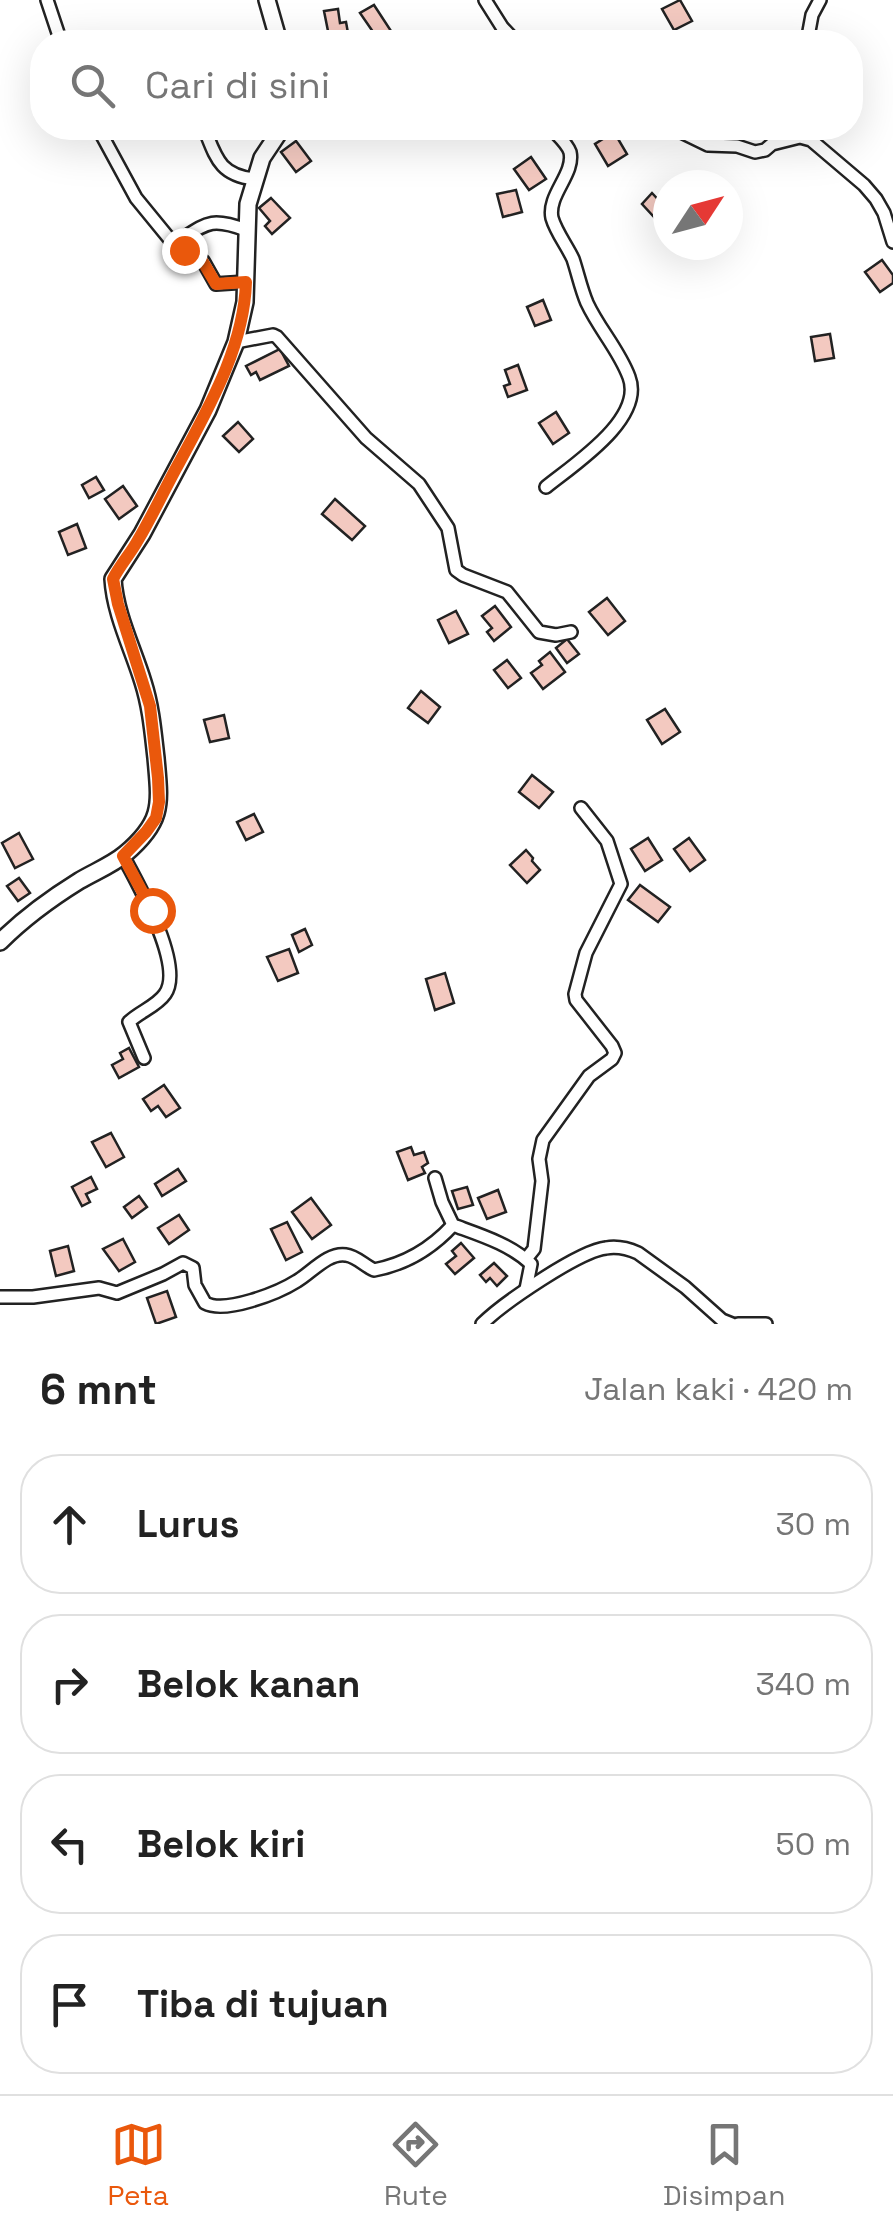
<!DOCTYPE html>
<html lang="id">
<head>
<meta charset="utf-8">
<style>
  :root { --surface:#fff; --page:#f2f2f2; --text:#222; --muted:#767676; --line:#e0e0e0; --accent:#ea580c }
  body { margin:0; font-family:"Space Grotesk",sans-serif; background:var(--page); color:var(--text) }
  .compass { position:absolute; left:653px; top:170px; width:90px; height:90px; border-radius:50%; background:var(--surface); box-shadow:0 10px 40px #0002; rotate:54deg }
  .stop { position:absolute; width:30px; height:30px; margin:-22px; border:8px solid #ea580c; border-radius:50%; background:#fff }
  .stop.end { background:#ea580c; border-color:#fff; box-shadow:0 2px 10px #0008 }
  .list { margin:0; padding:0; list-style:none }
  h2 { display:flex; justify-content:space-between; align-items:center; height:130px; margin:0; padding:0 40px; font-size:42px }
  h2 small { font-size:32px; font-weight:400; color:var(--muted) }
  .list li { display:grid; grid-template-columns:65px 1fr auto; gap:30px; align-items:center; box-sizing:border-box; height:140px; margin:0 20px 20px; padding:0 20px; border:2px solid var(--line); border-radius:40px }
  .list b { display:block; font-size:38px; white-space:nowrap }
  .list em { font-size:32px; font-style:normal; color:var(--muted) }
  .icon { flex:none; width:55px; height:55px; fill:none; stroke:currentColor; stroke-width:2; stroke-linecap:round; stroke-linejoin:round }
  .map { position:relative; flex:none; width:893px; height:1324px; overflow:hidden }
  .search { position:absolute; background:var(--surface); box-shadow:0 10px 40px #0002; left:30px; right:30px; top:30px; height:110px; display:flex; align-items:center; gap:25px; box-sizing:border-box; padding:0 35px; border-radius:40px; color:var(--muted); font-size:38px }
  .sheet { height:770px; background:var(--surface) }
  nav { display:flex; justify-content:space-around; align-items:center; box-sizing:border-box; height:140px; border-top:2px solid var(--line); background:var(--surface); font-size:28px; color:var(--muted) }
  nav a { display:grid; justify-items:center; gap:5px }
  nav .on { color:var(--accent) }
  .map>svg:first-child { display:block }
  .building { fill:#f3c9c0; stroke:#222; stroke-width:2.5 }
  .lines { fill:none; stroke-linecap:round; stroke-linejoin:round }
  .street-casing { stroke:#222; stroke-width:16 }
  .secondary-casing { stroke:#222; stroke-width:20 }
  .street { stroke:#fff; stroke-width:11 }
  .secondary { stroke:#fff; stroke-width:15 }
  .route { stroke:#ea580c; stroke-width:12 }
</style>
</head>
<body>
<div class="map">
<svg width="893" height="1324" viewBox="0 0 893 1324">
  <rect width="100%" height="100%" fill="#fff"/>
  <g class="building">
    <path d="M680 0 692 21 674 30 662 9Z"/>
    <path d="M374 5 393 34 380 42 360 13Z"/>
    <path d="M338 9 340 23 346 22 348 33 329 36 324 11Z"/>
    <path d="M614 132 627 154 608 166 595 144Z"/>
    <path d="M296 141 311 161 296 172 281 152Z"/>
    <path d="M531 157 546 179 529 190 514 169Z"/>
    <path d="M516 190 522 212 503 217 497 194Z"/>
    <path d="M652 193 665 207 654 217 642 204Z"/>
    <path d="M271 198 290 218 272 234 265 226 270 221 259 208Z"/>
    <path d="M882 260 893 275V283L880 292 865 272Z"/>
    <path d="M543 300 551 320 535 326 527 307Z"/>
    <path d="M830 334 834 358 815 361 811 337Z"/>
    <path d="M280 349 289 366 260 380 256 372 251 375 246 366Z"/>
    <path d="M518 365 527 390 508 397 504 386 510 384 505 370Z"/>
    <path d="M556 412 569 433 553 444 539 423Z"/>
    <path d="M238 422 253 439 239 452 223 436Z"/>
    <path d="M96 477 104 490 89 498 82 485Z"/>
    <path d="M123 486 137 506 119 519 105 499Z"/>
    <path d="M335 499 365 526 352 540 322 514Z"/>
    <path d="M77 524 86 548 68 555 59 532Z"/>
    <path d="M607 598 625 621 608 635 589 612Z"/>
    <path d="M495 606 511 627 494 641 487 632 492 628 482 616Z"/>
    <path d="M456 611 468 634 449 643 438 620Z"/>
    <path d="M567 639 579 654 567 663 556 648Z"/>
    <path d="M550 652 565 672 543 689 531 673 542 665 539 661Z"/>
    <path d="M507 660 521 678 508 688 494 670Z"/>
    <path d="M421 691 440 707 428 723 408 708Z"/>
    <path d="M665 709 680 732 662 744 647 720Z"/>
    <path d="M224 715 229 738 210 742 204 720Z"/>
    <path d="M532 775 553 792 539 808 519 792Z"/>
    <path d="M254 814 263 832 246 840 237 822Z"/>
    <path d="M19 833 33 859 15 868 2 843Z"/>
    <path d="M648 838 662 860 645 871 631 849Z"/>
    <path d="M689 838 705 860 690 871 674 849Z"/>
    <path d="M526 850 533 858 532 861 540 870 527 883 510 865Z"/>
    <path d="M19 878 30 893 18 901 7 886Z"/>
    <path d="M640 885 670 907 658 922 628 900Z"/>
    <path d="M305 929 312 945 299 952 292 935Z"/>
    <path d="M289 949 298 973 278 981 267 957Z"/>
    <path d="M445 973 454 1003 435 1010 426 979Z"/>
    <path d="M129 1048 139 1067 119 1078 112 1065 123 1059 120 1053Z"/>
    <path d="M164 1085 180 1108 166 1117 158 1106 151 1111 143 1099Z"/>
    <path d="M111 1133 124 1157 106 1167 92 1142Z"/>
    <path d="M411 1147 414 1155 424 1152 428 1163 422 1167 425 1173 408 1180 397 1152Z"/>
    <path d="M178 1169 186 1181 162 1196 155 1184Z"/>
    <path d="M91 1177 97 1189 86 1194 90 1202 82 1206 72 1187Z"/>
    <path d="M467 1187 473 1205 458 1209 452 1191Z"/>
    <path d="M498 1190 506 1212 487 1219 478 1198Z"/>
    <path d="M139 1196 147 1207 132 1218 124 1207Z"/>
    <path d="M311 1198 331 1225 312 1239 292 1212Z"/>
    <path d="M179 1215 189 1230 169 1244 158 1228Z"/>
    <path d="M287 1222 302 1252 286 1260 271 1229Z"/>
    <path d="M123 1239 135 1262 119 1271 103 1249Z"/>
    <path d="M461 1243 474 1258 455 1274 446 1264 456 1256 452 1251Z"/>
    <path d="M68 1246 74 1271 56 1276 50 1251Z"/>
    <path d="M494 1263 507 1276 497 1286 490 1278 486 1282 480 1275Z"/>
    <path d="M167 1291 176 1317 156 1324 147 1298Z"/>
  </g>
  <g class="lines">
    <defs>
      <g id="street">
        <path d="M47 0 61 42"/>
        <path d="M485 0 502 27 516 42"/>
        <path d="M807 42 812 15 820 0"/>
        <path d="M98 128 136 198 172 242 203 261 216 284 246 282"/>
        <path d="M204 128C216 157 219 175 254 179"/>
        <path d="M673 128 708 145 737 146 755 152 765 150 772 144 800 137 811 140 864 185 876 199 884 213 893 242"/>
        <path d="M174 244C206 224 209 216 246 230"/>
        <path d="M236 342 273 335 277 337 366 438 419 484 448 528 456 570 463 575 507 592 539 632 556 635 571 632"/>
        <path d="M546 487C573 465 645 419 629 377 619 350 599 329 587 303 581 289 578 274 573 259 567 246 556 232 552 218 547 195 575 174 570 152 567 143 557 135 551 128"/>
        <path d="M123 856C137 882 185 966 165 994 157 1006 139 1012 129 1022L144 1058"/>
        <path d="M435 1178 442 1202 453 1225C480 1235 510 1244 531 1264L526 1289"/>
        <path d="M526 1259 534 1249 542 1181 539 1159 543 1140 589 1076 612 1059 615 1053 612 1046 576 1000 575 994 586 953 621 884 607 841 581 808"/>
        <path d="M0 1297H33L99 1288 117 1293 163 1274 183 1263 193 1268 195 1285 205 1303C225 1314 278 1293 297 1281 311 1273 328 1252 346 1255 356 1256 365 1266 374 1270 406 1264 431 1249 453 1225"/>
        <path d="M482 1324C502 1304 579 1251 606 1248 617 1246 629 1249 638 1253L685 1287 722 1320 732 1324"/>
        <path d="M738 1324H766"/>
      </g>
      <g id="secondary">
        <path d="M267 0 279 42"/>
        <path d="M0 942C24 918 50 899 79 881 94 872 112 865 125 854 164 821 160 804 156 758 153 732 151 707 143 682 133 649 115 614 113 579L142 534 208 410 236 342 245 302 248 204 262 158 282 128"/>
      </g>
    </defs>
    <use href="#street" class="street-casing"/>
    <use href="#secondary" class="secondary-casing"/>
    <use href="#street" class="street"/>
    <use href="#secondary" class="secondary"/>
  </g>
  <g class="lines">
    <path class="route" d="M152 910 123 856 146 832 156 818 159 802 158 778 150 706 118 604 113 579C120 565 131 553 138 540 153 515 165 488 179 463 209 407 244 347 246 282L216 284 203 262 184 250"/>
  </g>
</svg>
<svg class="compass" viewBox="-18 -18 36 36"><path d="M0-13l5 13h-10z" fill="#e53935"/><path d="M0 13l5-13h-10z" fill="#767676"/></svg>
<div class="stop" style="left:152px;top:910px"></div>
<div class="stop end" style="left:184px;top:250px"></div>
<div class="search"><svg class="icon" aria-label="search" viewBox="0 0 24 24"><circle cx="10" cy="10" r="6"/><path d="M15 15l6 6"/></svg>Cari di sini</div>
</div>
<section class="sheet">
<h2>6 mnt<small>Jalan kaki · 420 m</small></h2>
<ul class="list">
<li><svg class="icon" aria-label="ahead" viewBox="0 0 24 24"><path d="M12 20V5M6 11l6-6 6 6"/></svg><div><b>Lurus</b></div><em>30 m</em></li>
<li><svg class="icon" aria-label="right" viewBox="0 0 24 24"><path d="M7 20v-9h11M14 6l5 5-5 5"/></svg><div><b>Belok kanan</b></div><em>340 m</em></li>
<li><svg class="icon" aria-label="left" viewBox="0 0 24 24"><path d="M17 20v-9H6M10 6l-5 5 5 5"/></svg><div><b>Belok kiri</b></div><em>50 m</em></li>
<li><svg class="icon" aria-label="arrive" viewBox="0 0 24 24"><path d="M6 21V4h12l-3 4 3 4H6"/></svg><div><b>Tiba di tujuan</b></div></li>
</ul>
</section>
<nav>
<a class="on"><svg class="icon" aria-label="map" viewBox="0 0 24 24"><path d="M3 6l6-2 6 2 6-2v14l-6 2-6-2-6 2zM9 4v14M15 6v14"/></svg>Peta</a>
<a><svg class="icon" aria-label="directions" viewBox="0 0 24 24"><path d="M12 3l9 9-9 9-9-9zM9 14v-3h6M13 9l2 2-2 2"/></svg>Rute</a>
<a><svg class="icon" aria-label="saved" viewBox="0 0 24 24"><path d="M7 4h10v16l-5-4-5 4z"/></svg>Disimpan</a>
</nav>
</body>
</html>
